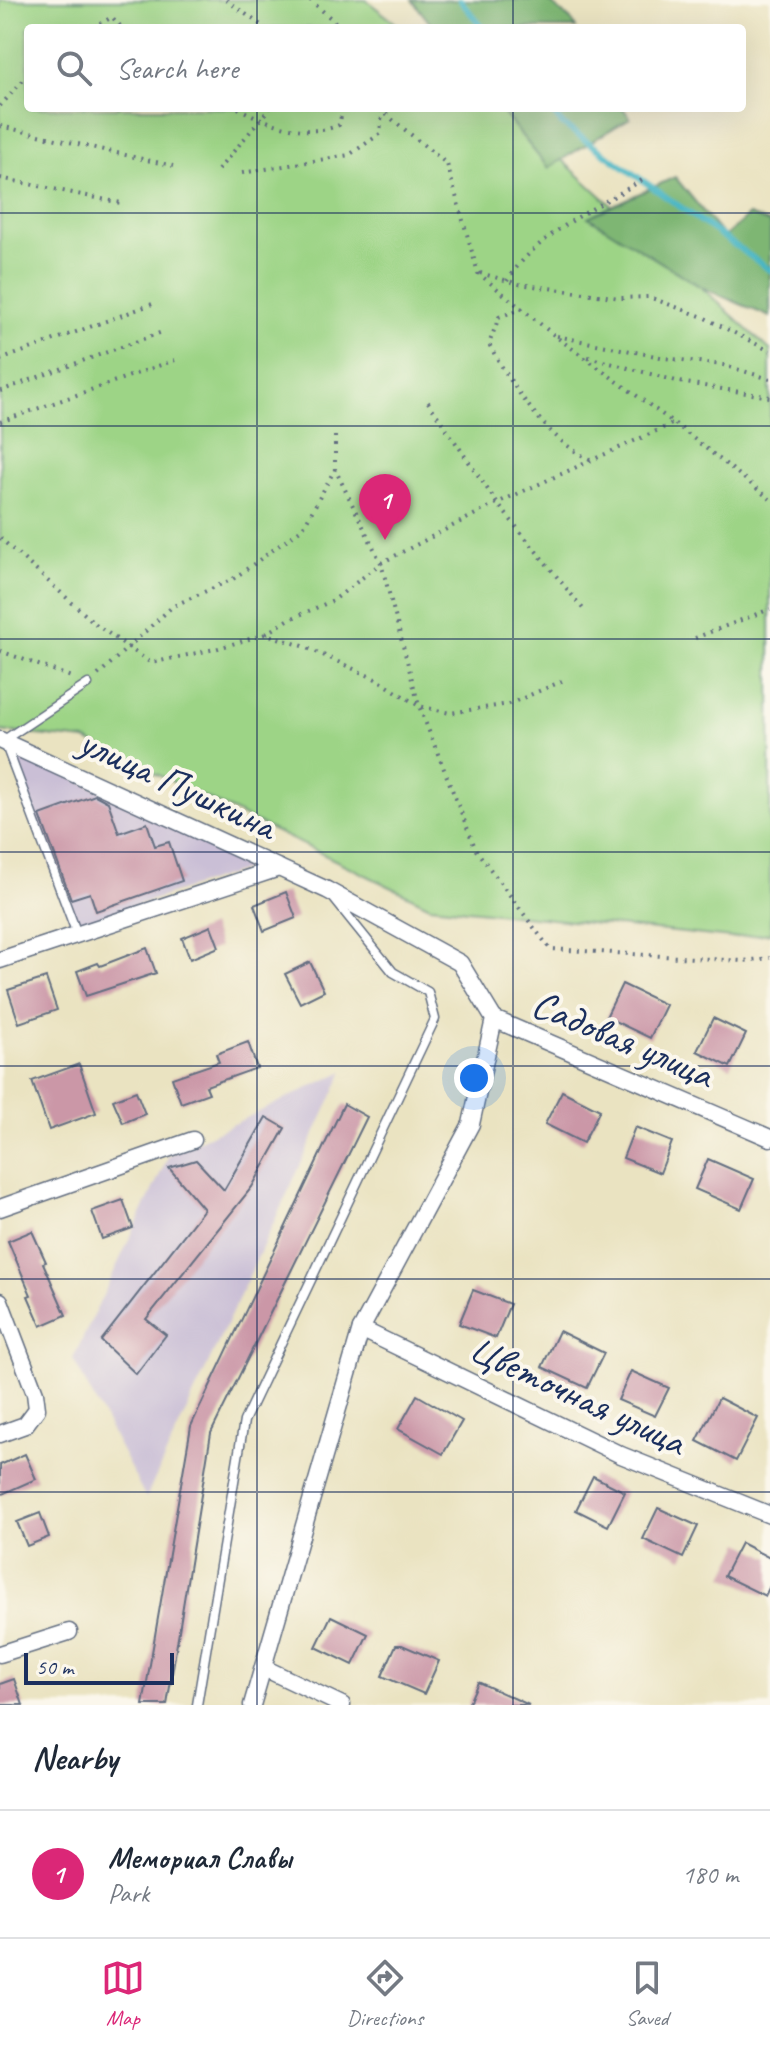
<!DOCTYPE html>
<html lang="en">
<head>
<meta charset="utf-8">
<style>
  :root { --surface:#fff; --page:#f6f6f7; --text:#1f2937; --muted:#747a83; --line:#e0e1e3; --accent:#db2777 }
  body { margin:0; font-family:Caveat,sans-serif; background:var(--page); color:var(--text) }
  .scale { position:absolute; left:24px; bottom:20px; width:150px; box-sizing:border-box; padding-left:8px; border:4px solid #1b2f5e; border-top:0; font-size:22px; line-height:28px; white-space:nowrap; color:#1b2f5e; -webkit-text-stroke:6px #fbf7ec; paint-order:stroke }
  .you { position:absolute; left:474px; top:1078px; width:28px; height:28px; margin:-20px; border:6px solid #fff; border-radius:50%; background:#1a73e8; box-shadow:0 0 0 12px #1a73e833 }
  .badge { display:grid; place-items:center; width:52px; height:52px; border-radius:50%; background:var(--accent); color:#fff; font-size:26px; font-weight:700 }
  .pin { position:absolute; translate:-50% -66px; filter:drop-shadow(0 2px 4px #0008) }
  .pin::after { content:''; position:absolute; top:42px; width:28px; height:24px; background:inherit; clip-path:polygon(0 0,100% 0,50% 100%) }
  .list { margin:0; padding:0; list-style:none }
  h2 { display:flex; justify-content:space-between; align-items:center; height:104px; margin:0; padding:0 32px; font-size:34px }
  h2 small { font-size:26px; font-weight:400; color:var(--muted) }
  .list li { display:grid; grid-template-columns:52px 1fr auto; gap:24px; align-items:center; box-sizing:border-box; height:128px; padding:0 32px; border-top:2px solid var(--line) }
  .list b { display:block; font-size:30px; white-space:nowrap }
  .list p { margin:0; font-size:26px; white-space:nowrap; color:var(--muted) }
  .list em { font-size:26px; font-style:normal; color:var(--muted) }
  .icon { flex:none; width:44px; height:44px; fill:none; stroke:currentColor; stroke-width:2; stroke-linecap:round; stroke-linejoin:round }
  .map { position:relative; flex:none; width:770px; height:1705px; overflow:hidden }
  .search { position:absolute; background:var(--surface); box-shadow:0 8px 32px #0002; left:24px; right:24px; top:24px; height:88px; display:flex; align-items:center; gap:20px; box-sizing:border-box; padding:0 28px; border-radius:8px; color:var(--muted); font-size:30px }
  .sheet { height:232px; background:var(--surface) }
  nav { display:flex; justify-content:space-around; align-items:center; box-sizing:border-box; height:112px; border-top:2px solid var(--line); background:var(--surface); font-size:22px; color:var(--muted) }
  nav a { display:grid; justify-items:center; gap:4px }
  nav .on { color:var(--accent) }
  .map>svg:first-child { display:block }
  .industrial { fill:#cabfd6 }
  .green { fill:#9dd486; stroke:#5c8272; stroke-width:2 }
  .forest { fill:#7eb673; stroke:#4c7268; stroke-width:2 }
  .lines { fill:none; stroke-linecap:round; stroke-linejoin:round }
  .stream { stroke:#49b6c4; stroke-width:6 }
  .building { fill:#cb97a7 }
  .service-casing { stroke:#636e81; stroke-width:11 }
  .minor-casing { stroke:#636e81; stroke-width:19 }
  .path { stroke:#636e81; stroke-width:4; stroke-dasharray:2 6; stroke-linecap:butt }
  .service { stroke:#fff; stroke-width:8 }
  .minor { stroke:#fff; stroke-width:16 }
  .grid { fill:none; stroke:#1b2f5e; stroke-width:2; stroke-opacity:0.55 }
  .labels { text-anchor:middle; stroke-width:8; stroke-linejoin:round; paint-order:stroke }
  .street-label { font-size:40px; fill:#1b2f5e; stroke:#fbf7ec }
</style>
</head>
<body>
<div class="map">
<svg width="770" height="1705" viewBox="0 0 770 1705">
  <rect width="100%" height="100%" fill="#fbf7ec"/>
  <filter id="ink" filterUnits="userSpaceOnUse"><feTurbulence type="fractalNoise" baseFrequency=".0125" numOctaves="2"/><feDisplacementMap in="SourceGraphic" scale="16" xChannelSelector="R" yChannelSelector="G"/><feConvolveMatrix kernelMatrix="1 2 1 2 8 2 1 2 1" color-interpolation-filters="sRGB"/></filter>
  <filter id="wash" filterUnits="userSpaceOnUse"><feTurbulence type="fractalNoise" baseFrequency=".006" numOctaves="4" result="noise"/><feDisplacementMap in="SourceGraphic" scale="32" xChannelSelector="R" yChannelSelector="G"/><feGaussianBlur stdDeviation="1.8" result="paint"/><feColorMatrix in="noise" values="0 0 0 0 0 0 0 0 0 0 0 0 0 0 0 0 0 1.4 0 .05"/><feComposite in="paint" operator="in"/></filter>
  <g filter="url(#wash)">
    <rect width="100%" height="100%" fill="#eae3c1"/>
    <g class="industrial">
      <path d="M11 751 189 830 247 869 72 926Z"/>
      <path d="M344 1071 146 1498 73 1359 169 1155Z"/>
    </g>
    <path class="green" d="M0 0H366L402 28H28V108H505L770 350V933L731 938 430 906 86 740 0 731Z"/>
    <g class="forest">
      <path d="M412 0H547L573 22 576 28H434Z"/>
      <path d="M499 108H623L630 118 548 168Z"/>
      <path d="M675 177 724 237 749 215 770 223V317L701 287 588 217Z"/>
    </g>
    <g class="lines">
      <g class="stream">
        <path d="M460 0 483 28"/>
        <path d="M549 108 561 123 770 270"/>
      </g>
    </g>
    <g id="blocks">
      <g class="building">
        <path d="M95 795 108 802 119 833 147 823 155 846 169 842 182 881 96 911 90 893 71 899 40 815Z"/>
        <path d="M286 892 296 918 264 931 254 905Z"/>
        <path d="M211 926 219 947 190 959 182 938Z"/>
        <path d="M147 948 156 973 86 996 77 971 98 963 100 966Z"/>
        <path d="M310 962 324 991 300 1003 285 974Z"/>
        <path d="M46 978 57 1010 19 1023 8 990Z"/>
        <path d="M622 984 666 1005 650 1038 606 1017Z"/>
        <path d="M713 1018 746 1034 730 1067 697 1051Z"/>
        <path d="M248 1042 257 1068 206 1086 209 1093 181 1103 172 1078 219 1062 216 1054Z"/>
        <path d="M79 1064 96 1113 49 1130 32 1081Z"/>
        <path d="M136 1091 145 1114 123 1123 113 1100Z"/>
        <path d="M562 1091 600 1110 583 1143 545 1124Z"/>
        <path d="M344 1104 367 1117 211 1433 167 1705H143L191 1426Z"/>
        <path d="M266 1117 285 1128 252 1187 146 1319 166 1335 136 1374 101 1341 204 1209 169 1168 196 1160 224 1190Z"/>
        <path d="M635 1127 672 1142 660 1173 623 1158Z"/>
        <path d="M708 1159 754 1179 741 1209 695 1189Z"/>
        <path d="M123 1200 133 1228 102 1239 92 1211Z"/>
        <path d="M32 1231 46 1262 43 1263 66 1315 41 1326 28 1296 31 1295 8 1241Z"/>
        <path d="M473 1290 510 1304 496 1338 459 1324Z"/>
        <path d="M559 1331 604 1353 587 1388 542 1367Z"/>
        <path d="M631 1371 669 1388 655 1416 618 1400Z"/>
        <path d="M417 1395 462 1421 443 1454 398 1429Z"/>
        <path d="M719 1398 758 1418 736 1461 697 1441Z"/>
        <path d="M25 1454 36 1479 0 1495V1465Z"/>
        <path d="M593 1476 625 1492 608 1526 576 1510Z"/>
        <path d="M658 1508 698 1526 683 1558 643 1539Z"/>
        <path d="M40 1513 49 1537 27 1546 17 1522Z"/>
        <path d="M741 1543 770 1558V1586L765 1596 724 1576Z"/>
        <path d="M331 1616 368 1634 353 1665 316 1647Z"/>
        <path d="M396 1645H402L439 1661 424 1694 382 1676Z"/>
        <path d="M14 1679 23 1705H0V1684Z"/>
        <path d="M478 1682 529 1705H468Z"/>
      </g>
    </g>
  </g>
  <g filter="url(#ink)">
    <use href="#blocks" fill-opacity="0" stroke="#636e81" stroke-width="2"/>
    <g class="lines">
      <defs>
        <g id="service">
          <path d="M77 934 4 740 88 684"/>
          <path d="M197 1705 244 1421 435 1019 428 992 393 972 335 900"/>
        </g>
        <g id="minor">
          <path d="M0 740 327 890 460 963 494 1019 471 1124 361 1329 252 1705"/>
          <path d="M0 960 279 868"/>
          <path d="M494 1019 770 1138"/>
          <path d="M0 1208 193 1140"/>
          <path d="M0 1301 35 1393 37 1409 25 1425 0 1434"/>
          <path d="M361 1329 621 1455 770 1515"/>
          <path d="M0 1654 69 1632"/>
          <path d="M264 1668 342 1705"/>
        </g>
      </defs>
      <use href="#service" class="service-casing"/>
      <use href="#minor" class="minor-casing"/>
      <g class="path">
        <path d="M226 0 265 28"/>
        <path d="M310 0 342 28"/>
        <path d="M93 28 112 17 122 28"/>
        <path d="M0 106 28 75"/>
        <path d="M238 108C266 123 308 139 339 125L343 108"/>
        <path d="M382 108V111L447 164 478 273 555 336 674 423 770 499"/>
        <path d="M0 126 173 166"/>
        <path d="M218 170 270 108"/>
        <path d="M242 173 349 155 380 134 382 111 377 108"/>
        <path d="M0 178 121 203"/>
        <path d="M480 273 519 284 620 298 649 297 703 317 770 351"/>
        <path d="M507 281C536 234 596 208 642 180"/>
        <path d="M523 308 499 317 489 344C510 383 550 445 593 460"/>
        <path d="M557 336 665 358 723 365 770 379"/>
        <path d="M588 357 680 382 770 397"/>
        <path d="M0 360 155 303"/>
        <path d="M0 391 165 331"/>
        <path d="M428 402 497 503 584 610"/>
        <path d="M0 422 175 360"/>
        <path d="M335 436V469L381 563 419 706 476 850 550 949 743 961 770 958"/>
        <path d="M0 538 98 626 151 663 215 649 266 634 303 646 378 680 419 706 450 713 509 704 567 679"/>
        <path d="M266 634 288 620 334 600 381 563 497 503 674 423"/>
        <path d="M695 638 770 609"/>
        <path d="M0 651 74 678"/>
        <path d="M98 675 173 606 233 579 303 528 335 469"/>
      </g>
      <use href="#service" class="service"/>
      <use href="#minor" class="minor"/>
    </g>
  </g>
  <path class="grid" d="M257 0V28M513 0V28M257 108V1705M513 108V1705M0 213H770M0 426H770M0 639H770M0 852H770M0 1066H770M0 1279H770M0 1492H770"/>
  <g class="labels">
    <g class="street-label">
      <text transform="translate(178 783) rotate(25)" y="14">улица Пушкина</text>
      <text transform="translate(623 1038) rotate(23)" y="14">Садовая улица</text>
      <text transform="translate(578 1394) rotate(25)" y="14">Цветочная улица</text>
    </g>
  </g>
</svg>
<div class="scale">50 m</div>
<div class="you"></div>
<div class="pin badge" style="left:385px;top:540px">1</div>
<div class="search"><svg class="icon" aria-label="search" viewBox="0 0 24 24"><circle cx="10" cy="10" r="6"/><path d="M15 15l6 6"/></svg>Search here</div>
</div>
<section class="sheet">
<h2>Nearby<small></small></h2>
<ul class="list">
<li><span class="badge">1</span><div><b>Мемориал Славы</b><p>Park</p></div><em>180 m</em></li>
</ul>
</section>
<nav>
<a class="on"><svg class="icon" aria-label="map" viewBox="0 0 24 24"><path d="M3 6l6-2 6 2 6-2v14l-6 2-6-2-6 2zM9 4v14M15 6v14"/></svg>Map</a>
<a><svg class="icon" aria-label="directions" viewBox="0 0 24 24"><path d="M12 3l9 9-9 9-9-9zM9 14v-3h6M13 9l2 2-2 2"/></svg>Directions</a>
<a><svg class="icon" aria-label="saved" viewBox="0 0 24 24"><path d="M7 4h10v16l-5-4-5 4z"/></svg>Saved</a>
</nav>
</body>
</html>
